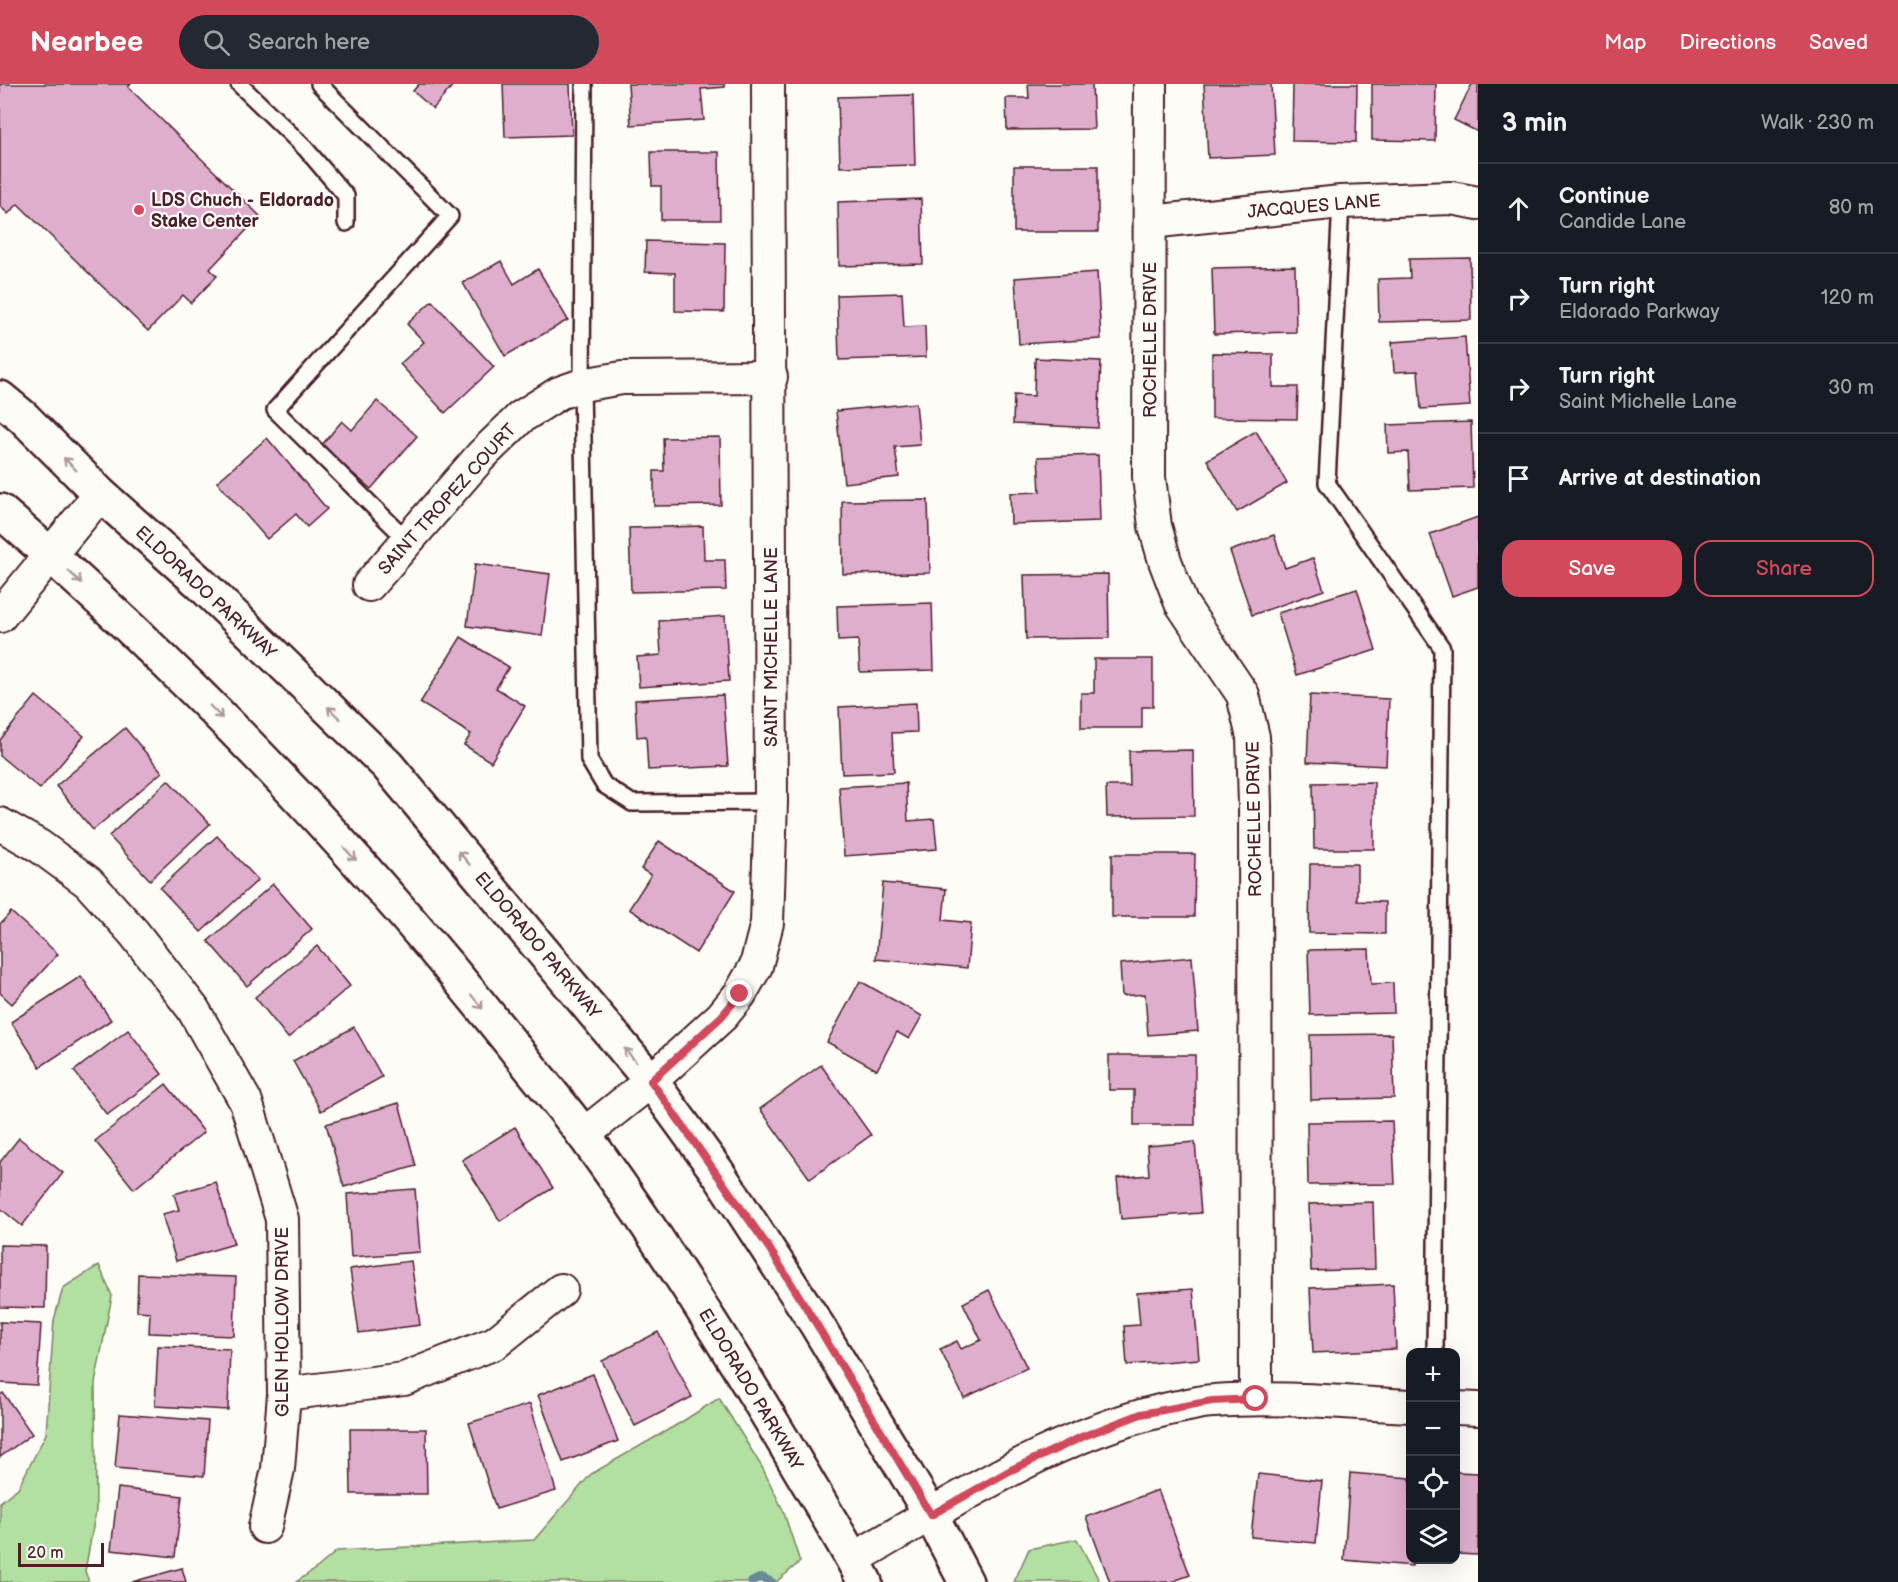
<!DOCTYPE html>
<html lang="en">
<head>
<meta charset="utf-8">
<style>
  :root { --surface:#171b24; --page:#242831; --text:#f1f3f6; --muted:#9ea1a6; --line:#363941; --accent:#d1495b }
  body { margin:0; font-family:"Balsamiq Sans",sans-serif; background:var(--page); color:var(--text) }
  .controls { position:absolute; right:18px; bottom:18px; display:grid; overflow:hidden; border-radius:12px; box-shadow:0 6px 24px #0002 }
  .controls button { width:54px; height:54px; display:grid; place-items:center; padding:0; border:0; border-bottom:2px solid var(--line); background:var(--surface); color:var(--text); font:30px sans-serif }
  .scale { position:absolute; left:18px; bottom:15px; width:86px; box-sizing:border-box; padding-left:6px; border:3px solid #4a1f2b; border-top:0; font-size:16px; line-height:21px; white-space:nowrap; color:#4a1f2b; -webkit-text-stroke:4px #fdfcf7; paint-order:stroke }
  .stop { position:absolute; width:18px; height:18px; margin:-14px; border:4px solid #d1495b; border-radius:50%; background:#fff }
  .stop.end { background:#d1495b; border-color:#fff; box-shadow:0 2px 6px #0008 }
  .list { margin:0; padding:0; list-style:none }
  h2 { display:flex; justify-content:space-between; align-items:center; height:78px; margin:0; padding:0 24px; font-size:26px }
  h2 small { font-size:20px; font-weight:400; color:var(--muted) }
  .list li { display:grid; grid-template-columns:39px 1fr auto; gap:18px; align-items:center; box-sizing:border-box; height:90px; padding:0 24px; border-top:2px solid var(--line) }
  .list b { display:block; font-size:22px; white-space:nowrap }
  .list p { margin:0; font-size:20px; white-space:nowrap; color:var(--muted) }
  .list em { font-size:20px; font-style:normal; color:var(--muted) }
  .actions { display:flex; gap:12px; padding:18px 24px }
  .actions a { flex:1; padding:14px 0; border:2px solid var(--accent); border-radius:18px; text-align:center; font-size:21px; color:var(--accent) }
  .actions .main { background:var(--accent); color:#fff }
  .icon { flex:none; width:33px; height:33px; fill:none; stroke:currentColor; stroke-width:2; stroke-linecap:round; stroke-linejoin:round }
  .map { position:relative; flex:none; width:1478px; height:1498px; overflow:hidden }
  header { display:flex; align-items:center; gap:36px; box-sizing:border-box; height:84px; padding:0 30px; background:var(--accent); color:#fff }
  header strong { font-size:28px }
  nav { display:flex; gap:33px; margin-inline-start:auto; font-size:21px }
  .search { width:420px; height:54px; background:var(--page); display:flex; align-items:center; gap:15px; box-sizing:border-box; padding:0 21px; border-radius:33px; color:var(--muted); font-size:22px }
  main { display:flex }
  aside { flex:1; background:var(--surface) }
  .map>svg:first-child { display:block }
  .green { fill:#b1e0a0; stroke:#7e8066; stroke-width:1.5 }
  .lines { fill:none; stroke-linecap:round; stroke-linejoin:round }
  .stream { stroke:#6b8997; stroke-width:8 }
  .building { fill:#e0aecd; stroke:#4a1f2b; stroke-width:1.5 }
  .lane-casing { stroke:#4a1f2b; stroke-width:20 }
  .street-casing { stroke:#4a1f2b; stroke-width:36 }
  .primary-casing { stroke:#4a1f2b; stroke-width:38 }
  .lane { stroke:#fdfcf7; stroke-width:15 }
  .street { stroke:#fdfcf7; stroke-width:32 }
  .primary { stroke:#fdfcf7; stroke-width:33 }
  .oneway { stroke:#ac999b }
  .route { stroke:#d1495b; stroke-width:8 }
  .poi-dot { fill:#d1495b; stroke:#fdfcf7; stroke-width:2 }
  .labels { text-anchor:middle; stroke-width:4.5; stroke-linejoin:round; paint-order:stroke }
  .poi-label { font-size:18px; font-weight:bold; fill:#4a1f2b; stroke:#fdfcf7; text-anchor:start }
  .street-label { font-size:18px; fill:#4a1f2b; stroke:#fdfcf7 }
</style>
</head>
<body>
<header>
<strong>Nearbee</strong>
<div class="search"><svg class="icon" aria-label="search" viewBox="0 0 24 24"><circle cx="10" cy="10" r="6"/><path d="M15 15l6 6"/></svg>Search here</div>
<nav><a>Map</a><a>Directions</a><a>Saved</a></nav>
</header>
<main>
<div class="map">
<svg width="1478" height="1498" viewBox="0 0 1478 1498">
  <rect width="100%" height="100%" fill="#fdfcf7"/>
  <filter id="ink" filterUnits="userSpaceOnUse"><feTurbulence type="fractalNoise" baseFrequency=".0167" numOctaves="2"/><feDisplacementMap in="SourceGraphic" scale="12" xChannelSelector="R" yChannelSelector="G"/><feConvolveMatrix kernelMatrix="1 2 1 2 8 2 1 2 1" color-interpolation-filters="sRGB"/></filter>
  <g filter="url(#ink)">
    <g class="green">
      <path d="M99 1181 112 1212 95 1299 96 1427 85 1487 89 1498H0V1418L18 1404 46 1350 54 1236 63 1204Z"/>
      <path d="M719 1314 762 1383 783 1426 800 1478 776 1498H296L318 1483 337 1467 534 1456 591 1390 680 1339Z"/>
      <path d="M1077 1455 1100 1498H1014L1029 1465Z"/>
    </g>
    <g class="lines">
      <path class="stream" d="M751 1498 761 1493 772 1498"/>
    </g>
    <g class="building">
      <path d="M0 0H131L128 3 260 132 210 185 217 192 191 219 183 211 148 247 18 120 8 130 0 122Z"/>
      <path d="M419 0H454L433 25 413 7Z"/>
      <path d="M503 0H570L572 51 505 53Z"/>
      <path d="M628 0H724L725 3 701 5 704 36 631 41Z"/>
      <path d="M1028 0H1092L1094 45 1007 46 1006 14H1029Z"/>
      <path d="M1204 0H1271L1275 71 1208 74Z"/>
      <path d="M1293 0H1357L1356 58 1292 57Z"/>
      <path d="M1372 0H1436L1435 57 1372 56Z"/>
      <path d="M1472 0H1478V48L1454 36Z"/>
      <path d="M913 11 915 81 840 83 838 13Z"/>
      <path d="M651 68H719L720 136H661V102H652Z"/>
      <rect x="1014" y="82" width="84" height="66"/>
      <path d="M921 115 923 180 839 182 838 118Z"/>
      <path d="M646 157 725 159 724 228 675 227V189L645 188Z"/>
      <path d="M1470 174 1471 236 1379 238 1378 195 1410 194 1409 175Z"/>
      <path d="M501 177 514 200 538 185 568 236 505 272 463 199Z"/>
      <path d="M1295 182 1296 248 1214 250 1212 184Z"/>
      <path d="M1097 188 1101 255 1019 260 1015 194Z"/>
      <path d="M902 209 904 243 925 242 926 273 839 276 837 211Z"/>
      <path d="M432 217 494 283 445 329 400 280 424 258 407 240Z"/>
      <path d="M1465 253 1470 322 1421 325 1418 287 1394 288 1392 258Z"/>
      <path d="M1212 269 1273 270V303H1298L1297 335 1212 334Z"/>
      <path d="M1035 274 1101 277 1098 344 1013 340 1014 311 1034 312Z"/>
      <path d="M377 317 417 352 371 405 321 362 342 337 352 346Z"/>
      <path d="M916 319 920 361 895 363 899 393 844 399 836 327Z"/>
      <path d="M1471 338 1473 404 1410 406 1408 368 1388 369 1387 341Z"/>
      <path d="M1256 347 1287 399 1237 428 1207 376Z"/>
      <path d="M720 353 721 421 654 422V387H664L663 354Z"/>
      <path d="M267 354 327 425 307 443 296 430 267 455 217 398Z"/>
      <path d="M1098 371 1100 437 1011 440 1010 409 1040 408 1038 373Z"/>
      <path d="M928 416 930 489 843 490 842 417Z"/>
      <path d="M1478 433V503L1452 512 1430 450Z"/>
      <path d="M703 442 704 476H725L726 506 631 508 629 444Z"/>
      <path d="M1274 451 1285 484 1313 474 1324 506 1252 531 1230 467Z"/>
      <path d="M475 480 550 490 542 552 467 542Z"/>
      <path d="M1108 490 1109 554 1026 555 1024 491Z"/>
      <path d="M1357 505 1376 566 1297 591 1278 529Z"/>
      <path d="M932 519 934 586 860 588 858 556 838 557 837 522Z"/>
      <path d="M725 532 729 597 639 603 637 573 661 571 659 537Z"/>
      <path d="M461 553 509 583 496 604 525 622 491 678 464 661 471 650 420 619Z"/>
      <path d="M1094 575H1153V623H1142V644H1081V609H1094Z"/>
      <path d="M723 611 728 682 648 686 646 652 637 653 635 616Z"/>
      <path d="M1310 611 1389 615 1386 682 1307 678Z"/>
      <path d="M36 612 84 652 40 705 0 672V656Z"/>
      <path d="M916 619 917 648 892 649 894 688 842 690 839 623Z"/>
      <path d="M125 644 162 688 93 746 56 702Z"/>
      <path d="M1193 666 1194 732 1107 733 1106 702H1130L1129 667Z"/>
      <path d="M168 696 210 740 150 796 109 752Z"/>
      <path d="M1374 698V765H1314L1313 699Z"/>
      <path d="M906 699 908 737 934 735 937 765 844 772 839 703Z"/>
      <path d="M217 752 258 796 201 848 160 804Z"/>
      <path d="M659 757 735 807 696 869 629 825 651 791 641 785Z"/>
      <path d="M1112 770H1195L1194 833H1112Z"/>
      <path d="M1310 780H1357V817L1385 818V850L1309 849Z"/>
      <path d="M883 799 946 805 943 836 971 839 967 884 876 875Z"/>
      <path d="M273 800 312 845 247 902 208 857Z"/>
      <path d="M11 828 58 870 12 920 0 909V840Z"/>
      <path d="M317 862 350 902 288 954 255 913Z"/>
      <path d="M1369 865 1371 900 1393 899 1394 929 1310 931 1308 866Z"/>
      <path d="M1192 873 1198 947 1148 951 1145 910 1122 912 1120 880Z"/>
      <path d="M81 892 111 936 40 983 11 938Z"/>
      <path d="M860 897 922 932 909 955 897 948 877 986 827 958Z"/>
      <path d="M354 943 382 993 321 1027 293 977Z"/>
      <path d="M128 946 162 990 107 1031 74 987Z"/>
      <path d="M1392 950 1394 1014 1311 1016 1310 951Z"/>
      <path d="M1109 971H1195V1041H1134V1006H1109Z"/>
      <path d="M821 981 871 1051 810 1095 760 1025Z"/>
      <path d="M166 1000 204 1048 134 1105 95 1057Z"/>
      <path d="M399 1019 416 1082 344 1103 326 1040Z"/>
      <path d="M1392 1037 1395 1100 1308 1101 1307 1038Z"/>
      <path d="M515 1043 553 1104 500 1137 462 1076Z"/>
      <path d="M19 1054 63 1089 22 1142 0 1124V1078Z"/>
      <path d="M1195 1058 1201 1129 1121 1135 1117 1094 1149 1091 1147 1062Z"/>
      <path d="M216 1098 234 1160 176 1177 162 1130 179 1126 174 1110Z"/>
      <path d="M415 1105 420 1168 351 1173 347 1110Z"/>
      <path d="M1373 1118 1375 1185 1311 1187 1309 1120Z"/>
      <path d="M0 1161 46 1162 45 1224 0 1223Z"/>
      <path d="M411 1177 420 1241 359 1249 350 1185Z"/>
      <path d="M138 1190 236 1193 234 1252 149 1249 150 1228 137 1227Z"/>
      <path d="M1393 1200 1396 1265 1313 1269 1310 1204Z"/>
      <path d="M1193 1205 1199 1275 1127 1281 1124 1242 1140 1241 1137 1209Z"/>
      <path d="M989 1206 1027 1284 964 1314 940 1265 957 1257 961 1265 981 1256 963 1219Z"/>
      <path d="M0 1238 41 1240 37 1301 0 1299Z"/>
      <path d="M658 1248 692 1313 635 1342 602 1277Z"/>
      <path d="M158 1262 230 1265 228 1326 155 1322Z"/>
      <path d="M593 1290 618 1357 563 1378 538 1311Z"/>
      <path d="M3 1309 32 1350 0 1373V1311Z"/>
      <path d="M530 1320 556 1407 496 1425 469 1339Z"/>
      <path d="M120 1330 208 1337 204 1392 115 1384Z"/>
      <path d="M350 1345H426L427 1410H351Z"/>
      <path d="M1456 1388 1478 1389V1471L1456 1470Z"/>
      <path d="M1350 1389 1410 1394 1412 1482 1344 1476Z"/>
      <path d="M1258 1390 1322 1397 1316 1459 1251 1453Z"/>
      <path d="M118 1404 182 1412 175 1473 111 1466Z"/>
      <path d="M1158 1406 1190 1491 1171 1498H1110L1086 1433Z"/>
      <path d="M182 1484 186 1498H132Z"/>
    </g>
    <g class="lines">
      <defs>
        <g id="lane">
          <path d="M239 0 305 64 346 112V139"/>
          <path d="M319 0 450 132 275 326 407 456"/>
          <path d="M584 0 582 301 589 676 604 701 632 719 771 718"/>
          <path d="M1341 118 1327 399 1442 564 1435 1268"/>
        </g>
        <g id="street">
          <path d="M1150 0 1149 393 1155 442 1165 477 1181 519 1243 611 1253 653 1255 721 1256 1315"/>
          <path d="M1150 138 1341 118 1451 114 1478 119"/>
          <path d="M369 501 481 372 521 333 559 309 582 301 622 294 771 293"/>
          <path d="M0 532 100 410"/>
          <path d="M0 740 39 762 88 798 134 849 193 925 246 1018 282 1135 284 1310 278 1385 265 1443"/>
          <path d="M583 1051 651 997 722 932 740 910 756 882 767 839 771 718 768 0"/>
          <path d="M284 1310 404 1295 495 1259 561 1206"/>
          <path d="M1456 1324 1478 1325"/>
          <path d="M853 1475C956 1417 1061 1346 1178 1323 1190 1321 1202 1317 1214 1317 1279 1312 1346 1319 1410 1322"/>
        </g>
        <g id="primary">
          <path d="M0 314 23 333 100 410 199 498 387 681 651 997 718 1089 817 1241 931 1431 966 1498"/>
          <path d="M0 427C186 587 357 766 510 958 534 989 560 1019 584 1051 656 1149 722 1254 785 1360 812 1406 840 1451 865 1498"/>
        </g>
      </defs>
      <use href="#lane" class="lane-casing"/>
      <use href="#street" class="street-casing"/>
      <use href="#primary" class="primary-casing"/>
      <use href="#lane" class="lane"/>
      <use href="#street" class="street"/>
      <use href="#primary" class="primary"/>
    </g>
    <defs><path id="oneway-shaft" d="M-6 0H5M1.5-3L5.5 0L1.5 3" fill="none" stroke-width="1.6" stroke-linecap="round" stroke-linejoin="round" transform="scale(1.5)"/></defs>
    <g class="oneway">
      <use href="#oneway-shaft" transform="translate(70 380) rotate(-135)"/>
      <use href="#oneway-shaft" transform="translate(75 493) rotate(43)"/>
      <use href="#oneway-shaft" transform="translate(216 628) rotate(46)"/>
      <use href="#oneway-shaft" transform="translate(334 629) rotate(-136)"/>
      <use href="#oneway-shaft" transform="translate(350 770) rotate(47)"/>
      <use href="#oneway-shaft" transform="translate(464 774) rotate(-130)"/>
      <use href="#oneway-shaft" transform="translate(477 918) rotate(51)"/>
      <use href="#oneway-shaft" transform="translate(630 971) rotate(-130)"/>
    </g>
  </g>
  <g class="lines" filter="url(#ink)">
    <path class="route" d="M740 910 722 932 651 997 769 1164 817 1241 931 1431 1011 1386 1084 1352 1141 1330 1212 1317 1256 1315"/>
  </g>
  <circle class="poi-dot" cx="139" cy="126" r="6"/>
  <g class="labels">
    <g class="poi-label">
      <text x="151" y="122">LDS Chuch - Eldorado<tspan x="151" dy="21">Stake Center</tspan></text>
    </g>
    <g class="street-label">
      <text transform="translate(1314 122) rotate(-5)" y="6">JACQUES LANE</text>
      <text transform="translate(1150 256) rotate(-90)" y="6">ROCHELLE DRIVE</text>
      <text transform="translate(447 415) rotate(-48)" y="6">SAINT TROPEZ COURT</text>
      <text transform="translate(206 508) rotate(43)" y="6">ELDORADO PARKWAY</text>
      <text transform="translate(771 563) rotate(-90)" y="6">SAINT MICHELLE LANE</text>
      <text transform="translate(1254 735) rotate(-91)" y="6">ROCHELLE DRIVE</text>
      <text transform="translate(538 861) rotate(50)" y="6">ELDORADO PARKWAY</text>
      <text transform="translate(282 1238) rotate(-90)" y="6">GLEN HOLLOW DRIVE</text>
      <text transform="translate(751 1305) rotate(59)" y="6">ELDORADO PARKWAY</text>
    </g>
  </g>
</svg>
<div class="controls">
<button>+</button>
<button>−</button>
<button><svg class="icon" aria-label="locate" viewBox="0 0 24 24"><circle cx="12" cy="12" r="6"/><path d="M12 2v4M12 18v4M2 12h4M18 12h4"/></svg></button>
<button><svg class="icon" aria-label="layers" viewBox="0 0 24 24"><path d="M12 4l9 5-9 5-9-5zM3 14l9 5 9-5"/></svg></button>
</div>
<div class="scale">20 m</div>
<div class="stop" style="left:1256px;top:1315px"></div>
<div class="stop end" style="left:740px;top:910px"></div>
</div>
<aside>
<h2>3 min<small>Walk · 230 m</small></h2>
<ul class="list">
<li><svg class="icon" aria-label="ahead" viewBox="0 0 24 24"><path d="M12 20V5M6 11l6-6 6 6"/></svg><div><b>Continue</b><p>Candide Lane</p></div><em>80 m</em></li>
<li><svg class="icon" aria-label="right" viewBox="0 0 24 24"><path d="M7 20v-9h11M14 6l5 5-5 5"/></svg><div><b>Turn right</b><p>Eldorado Parkway</p></div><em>120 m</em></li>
<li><svg class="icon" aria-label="right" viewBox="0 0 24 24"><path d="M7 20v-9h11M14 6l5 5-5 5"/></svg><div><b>Turn right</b><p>Saint Michelle Lane</p></div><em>30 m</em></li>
<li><svg class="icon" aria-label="arrive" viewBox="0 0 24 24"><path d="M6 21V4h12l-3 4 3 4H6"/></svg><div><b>Arrive at destination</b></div></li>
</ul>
<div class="actions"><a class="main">Save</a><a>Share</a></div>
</aside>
</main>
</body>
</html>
